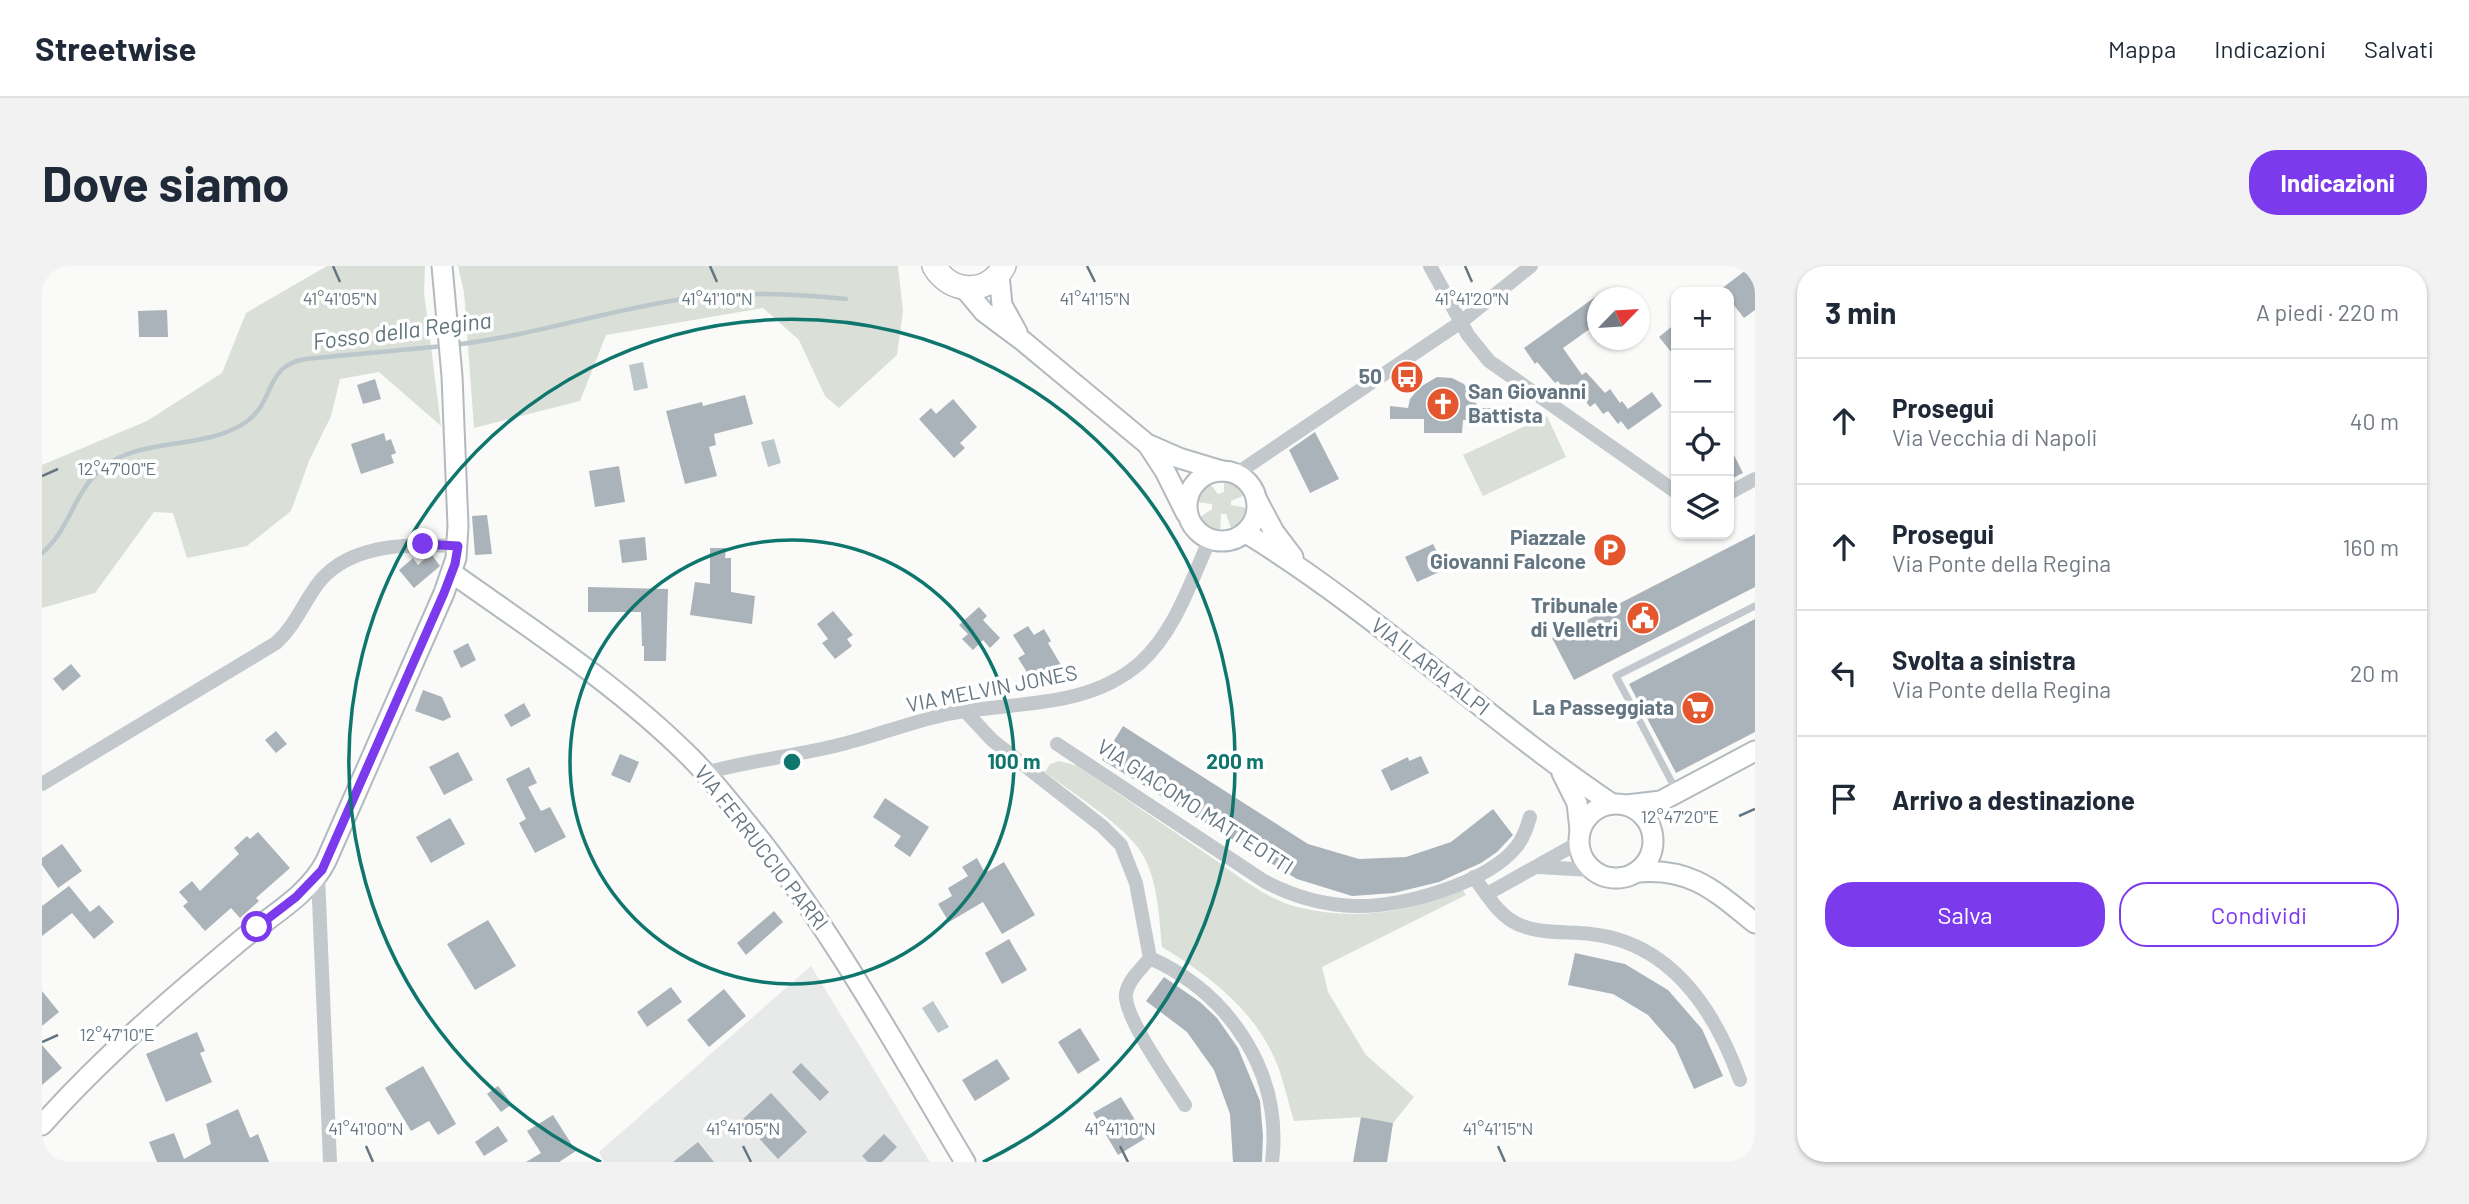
<!DOCTYPE html>
<html lang="it">
<head>
<meta charset="utf-8">
<style>
  :root { --surface:#fff; --page:#f2f2f3; --text:#1f2937; --muted:#747a83; --line:#e0e1e3; --accent:#7c3aed }
  body { margin:0; font-family:Barlow,sans-serif; background:var(--page); color:var(--text) }
  .controls { position:absolute; right:21px; top:21px; display:grid; overflow:hidden; border-radius:14px; box-shadow:0 2px 5px #0004 }
  .controls button { width:63px; height:63px; display:grid; place-items:center; padding:0; border:0; border-bottom:2px solid var(--line); background:var(--surface); color:var(--text); font:35px sans-serif }
  .compass { position:absolute; left:1545px; top:21px; width:63px; height:63px; border-radius:50%; background:var(--surface); box-shadow:0 2px 5px #0004; rotate:65deg }
  .stop { position:absolute; width:21px; height:21px; margin:-16px; border:5px solid #7c3aed; border-radius:50%; background:#fff }
  .stop.end { background:#7c3aed; border-color:#fff; box-shadow:0 2px 7px #0008 }
  .list { margin:0; padding:0; list-style:none }
  h2 { display:flex; justify-content:space-between; align-items:center; height:91px; margin:0; padding:0 28px; font-size:30px }
  h2 small { font-size:23px; font-weight:400; color:var(--muted) }
  .list li { display:grid; grid-template-columns:46px 1fr auto; gap:21px; align-items:center; box-sizing:border-box; height:126px; padding:0 28px; border-top:2px solid var(--line) }
  .list b { display:block; font-size:26px; white-space:nowrap }
  .list p { margin:0; font-size:23px; white-space:nowrap; color:var(--muted) }
  .list em { font-size:23px; font-style:normal; color:var(--muted) }
  .actions { display:flex; gap:14px; padding:21px 28px }
  .actions a { flex:1; padding:16px 0; border:2px solid var(--accent); border-radius:28px; text-align:center; font-size:24px; color:var(--accent) }
  .actions .main { background:var(--accent); color:#fff }
  .icon { flex:none; width:38px; height:38px; fill:none; stroke:currentColor; stroke-width:2; stroke-linecap:round; stroke-linejoin:round }
  .map { position:relative; flex:none; width:1713px; height:896px; overflow:hidden; border-radius:28px }
  header { display:flex; align-items:center; gap:42px; box-sizing:border-box; height:98px; padding:0 35px; background:var(--surface); border-bottom:2px solid var(--line) }
  header strong { font-size:33px }
  nav { display:flex; gap:38px; margin-inline-start:auto; font-size:24px }
  .intro { display:flex; align-items:center; justify-content:space-between; box-sizing:border-box; height:168px; padding:0 42px }
  h1 { margin:0; font-size:49px }
  .button { padding:18px 32px; border-radius:28px; background:var(--accent); color:#fff; font-size:24px; font-weight:700 }
  main { display:flex; gap:42px; padding:0 42px }
  aside { flex:1; background:var(--surface); border-radius:28px; box-shadow:0 2px 5px #0004 }
  .map>svg:first-child { display:block }
  .built { fill:#e8e9e9 }
  .green { fill:#dadfd7 }
  .water { fill:#bbc7cb }
  .lines { fill:none; stroke-linecap:round; stroke-linejoin:round }
  .stream { stroke:#bbc7cb; stroke-width:4.5 }
  .building { fill:#aab3b9 }
  .secondary-casing { stroke:#b3babf; stroke-width:23 }
  .primary-casing { stroke:#b5babe; stroke-width:26 }
  .lane { stroke:#c3c8cc; stroke-width:7 }
  .street { stroke:#c3c8cc; stroke-width:14 }
  .secondary { stroke:#fff; stroke-width:19 }
  .primary { stroke:#fff; stroke-width:23 }
  .route { stroke:#7c3aed; stroke-width:9 }
  .ticks { fill:none; stroke:#657683; stroke-width:2.5 }
  .ring { fill:none; stroke:#0f766e; stroke-width:3.5 }
  .labels { text-anchor:middle; stroke-width:7; stroke-linejoin:round; paint-order:stroke }
  .poi-label { font-size:21px; font-weight:bold; fill:#657683; stroke:#fff; text-anchor:end }
  .street-label { font-size:21px; fill:#657683; stroke:#fff }
  .water-label { font-size:23px; font-style:italic; fill:#60757c; stroke:#fff }
  .ticks-label { font-size:18px; text-anchor:middle; fill:#657683; stroke:#fff; stroke-width:7; stroke-linejoin:round; paint-order:stroke }
  .centre { fill:#0f766e; stroke:#fff; stroke-width:3.5 }
  .ring-label { font-size:21px; text-anchor:middle; font-weight:bold; fill:#0f766e; stroke:#fff; stroke-width:7; stroke-linejoin:round; paint-order:stroke }
</style>
</head>
<body>
<header>
<strong>Streetwise</strong>
<nav><a>Mappa</a><a>Indicazioni</a><a>Salvati</a></nav>
</header>
<div class="intro"><h1>Dove siamo</h1><a class="button">Indicazioni</a></div>
<main>
<div class="map">
<svg width="1713" height="896" viewBox="0 0 1713 896">
  <rect width="100%" height="100%" fill="#fafaf8"/>
  <path class="built" d="M769 700 888 896H562L557 886Z"/>
  <g class="green">
    <path d="M285 0H383L382 26 399 160 337 106 298 113 289 150 267 195 249 245 205 280 145 292 131 247 112 246 53 327 0 342V199L105 155 180 107 204 47Z"/>
    <path d="M416 0H856L861 45 855 89 797 142 783 130 757 74 721 42 564 69 538 135 432 162 422 26Z"/>
    <path d="M1505 150 1524 191 1441 230 1421 189Z"/>
    <path d="M1182 215 1190 217 1203 229 1189 235V239L1206 242C1205 253 1199 259 1190 265L1184 248H1179L1178 267C1169 266 1161 261 1157 252L1170 243V238L1154 236 1159 225 1168 218 1176 228 1182 226Z"/>
    <path d="M1017 495 1036 500C1078 529 1121 558 1163 587 1190 605 1223 633 1255 641 1312 655 1367 648 1419 621L1424 629 1280 701 1286 726 1324 789 1372 831 1351 857 1319 851 1252 855C1246 836 1242 816 1235 798 1213 744 1168 710 1120 681 1117 650 1116 613 1099 586 1083 560 1029 526 1003 506L1008 498Z"/>
  </g>
  <g class="water">
    <path d="M601 96 606 122 592 125 587 99Z"/>
    <path d="M732 173 739 197 726 201 719 176Z"/>
    <path d="M891 735 907 761 896 767 880 742Z"/>
  </g>
  <g class="lines">
    <g class="stream">
      <path d="M411 79C491 70 568 43 648 32 700 25 752 28 804 33"/>
      <path d="M0 287C26 266 32 227 58 204 98 169 160 186 204 156 234 135 222 100 263 93L402 80"/>
    </g>
  </g>
  <g class="building">
    <path d="M1708 1 1713 7V44L1702 52 1687 33V26H1682L1679 23Z"/>
    <path d="M1556 29V57L1521 82 1540 109 1544 106 1563 127 1568 123 1578 137 1580 135 1586 143 1610 126 1620 140 1586 164 1579 155 1576 158 1566 145 1561 148 1553 137 1548 141 1539 129 1536 131 1528 120 1522 124 1516 115 1513 117 1495 96 1493 98 1482 82Z"/>
    <path d="M125 44 126 71H97L96 45Z"/>
    <path d="M1634 57V92L1617 71Z"/>
    <path d="M1395 111 1410 112 1422 118 1437 142H1454V154H1421L1420 167H1382V153H1348V140L1366 142 1368 133 1378 121Z"/>
    <path d="M333 113 339 133 321 138 315 119Z"/>
    <path d="M703 129 711 158 672 168 674 179 667 181 675 210 643 218 624 145 660 136 661 140Z"/>
    <path d="M911 133 935 161 918 177 923 182 912 192 877 153 889 142 894 148Z"/>
    <path d="M1273 166 1297 213 1268 227 1247 184Z"/>
    <path d="M342 167 344 175 349 173 354 187 349 189 352 197 319 208 309 178Z"/>
    <path d="M1687 179 1701 207 1687 214Z"/>
    <path d="M577 200 583 236 553 241 547 205Z"/>
    <path d="M445 249 450 288 433 289 430 250Z"/>
    <path d="M1713 268V321L1532 414 1510 372Z"/>
    <path d="M603 271 605 294 580 297 577 274Z"/>
    <path d="M1391 278 1404 303 1375 316 1363 291Z"/>
    <path d="M668 282H684L683 292H689V326L713 330 710 358 648 349 653 316 668 318Z"/>
    <path d="M387 289H390L398 300 372 322 357 304 371 292 376 299Z"/>
    <path d="M546 321 626 323 624 395H602V380H600L599 346H546Z"/>
    <path d="M937 341 945 350 941 354 958 372 948 382 941 374 931 384 920 373 926 368 917 359Z"/>
    <path d="M791 345 811 369 805 373 810 380 793 393 780 377 786 373 775 358Z"/>
    <path d="M1713 353V466L1634 507 1587 418Z"/>
    <path d="M986 360 992 369 1002 363 1009 375 1006 377 1019 399 991 416 976 392 983 388 971 369Z"/>
    <path d="M426 377 434 394 419 402 411 385Z"/>
    <path d="M29 398 39 410 21 425 11 413Z"/>
    <path d="M381 424 400 431 409 451 401 455 373 445Z"/>
    <path d="M482 437 489 450 469 461 462 449Z"/>
    <path d="M1081 460 1266 578 1317 593 1364 591 1409 576 1451 543 1471 569 1455 586 1439 597 1397 616 1352 627 1310 630 1255 613 1060 494Z"/>
    <path d="M234 465 245 478 234 487 223 474Z"/>
    <path d="M416 486 431 514 402 529 387 501Z"/>
    <path d="M578 488 597 496 588 517 569 509Z"/>
    <path d="M1379 490 1387 507 1349 525 1339 504 1366 491 1367 495Z"/>
    <path d="M487 501 495 517 486 521 499 545 508 541 524 571 493 587 477 557 484 553 464 513Z"/>
    <path d="M843 532 887 561 868 591 852 580 859 570 831 551Z"/>
    <path d="M408 552 423 578 389 597 374 571Z"/>
    <path d="M216 566 248 602 214 632 217 635 198 652 189 642 163 665 141 640 146 636 137 626 150 615 158 625 197 588 192 582 205 570 208 573Z"/>
    <path d="M20 578 40 605 16 622 0 599V592Z"/>
    <path d="M935 592 943 607 962 596 993 649 960 668 941 636 907 656 896 638 910 630 906 622 926 610 920 601Z"/>
    <path d="M27 620 48 646 57 639 72 656 52 673 30 647 0 670V640Z"/>
    <path d="M732 645 741 656 704 689 695 677Z"/>
    <path d="M446 654 474 700 433 724 405 678Z"/>
    <path d="M967 673 985 704 960 718 943 687Z"/>
    <path d="M1533 687 1583 698 1626 724 1660 763 1681 810 1652 823 1633 780 1606 749 1571 728 1526 719Z"/>
    <path d="M1122 711 1158 736 1175 752 1196 782 1218 835 1221 870 1220 896H1191L1188 848 1172 804 1145 766 1104 735Z"/>
    <path d="M629 721 640 736 605 761 595 746Z"/>
    <path d="M682 723 704 750 667 781 645 754Z"/>
    <path d="M0 725 17 746 0 760Z"/>
    <path d="M1038 762 1058 794 1036 808 1016 776Z"/>
    <path d="M155 766 163 785 158 787 170 816 124 836 104 788Z"/>
    <path d="M0 779 20 802 0 819Z"/>
    <path d="M955 793 968 813 933 835 920 814Z"/>
    <path d="M759 797 787 826 778 835 750 806Z"/>
    <path d="M381 800 414 858 396 869 387 855 369 865 343 822Z"/>
    <path d="M456 820 470 838 459 846 445 828Z"/>
    <path d="M729 827 765 866 736 893 700 854Z"/>
    <path d="M1079 831 1104 872 1076 889 1051 847Z"/>
    <path d="M196 843 208 872 216 868 227 896H115L107 876 132 867 142 893 169 878 164 858Z"/>
    <path d="M511 849 534 885 517 896H484L499 887 485 865Z"/>
    <path d="M1319 851 1351 857 1345 896H1311Z"/>
    <path d="M456 860 466 875 442 890 433 876Z"/>
    <path d="M842 868 855 881 840 896H826L820 890Z"/>
    <path d="M656 876 672 896H631Z"/>
  </g>
  <g class="lines">
    <defs>
      <g id="secondary">
        <path d="M957 9 960 39 975 66"/>
        <path d="M922 22 942 46 981 75 1105 178 1137 192 1180 205"/>
        <path d="M1106 179 1123 205 1144 247"/>
        <circle cx="1180" cy="240" r="35"/>
        <path d="M1215 234 1232 266 1251 291"/>
        <path d="M1204 267C1333 346 1444 453 1570 538"/>
        <path d="M410 307C492 365 578 421 649 492 671 514 689 538 708 561 791 665 855 782 923 896"/>
        <path d="M1520 507 1535 537 1538 564"/>
        <circle cx="1574" cy="575" r="37"/>
        <path d="M1585 539 1619 535 1713 485"/>
        <path d="M1595 606C1649 601 1673 625 1713 657"/>
        <path d="M0 859C60 791 130 732 199 674 228 650 267 629 284 595L402 327 414 292 416 260 410 110 400 0"/>
      </g>
      <path id="primary" d="M892 0C908 28 946 30 962 0"/>
    </defs>
    <use href="#secondary" class="secondary-casing"/>
    <use href="#primary" class="primary-casing"/>
    <path class="lane" d="M1635 526 1574 410 1713 340"/>
    <g class="street">
      <path d="M1388 0 1426 69 1447 95 1634 226"/>
      <path d="M1194 208 1419 56 1489 0"/>
      <path d="M1687 227 1713 213"/>
      <path d="M924 446 950 474 1060 560 1079 579 1094 617 1108 692C1100 702 1086 714 1084 728 1081 750 1130 818 1143 839"/>
      <path d="M1015 478 1222 615C1250 630 1281 639 1313 640 1359 642 1446 617 1475 580 1482 571 1485 561 1488 551"/>
      <path d="M663 507C706 495 750 490 793 480 831 471 868 456 906 448 971 435 1044 444 1098 397 1133 366 1149 315 1168 273"/>
      <path d="M0 518 234 377C254 359 262 335 278 315 311 276 370 278 416 280"/>
      <path d="M1496 601 1550 604"/>
      <path d="M276 610 288 896"/>
      <path d="M1432 611C1443 626 1454 645 1470 655 1492 669 1525 665 1549 668 1630 677 1673 745 1698 814"/>
      <path d="M1445 628 1536 577"/>
      <path d="M1108 692C1188 728 1241 807 1230 896"/>
    </g>
    <use href="#secondary" class="secondary"/>
    <use href="#primary" class="primary"/>
  </g>
  <g class="lines">
    <path class="route" d="M215 661 254 631 280 604 402 327 413 298 416 280 381 278"/>
  </g>
  <path class="ticks" d="M291 0 298 16M668 0 675 16M1045 0 1053 16M1423 0 1430 16M0 210 16 203M1697 550 1713 543M0 776 16 769M324 880 331 896M701 880 709 896M1078 880 1086 896M1456 880 1463 896"/>
  <g class="ring">
    <circle cx="750" cy="496" r="222"/>
    <path d="M559 896A443 443 0 1 1 941 896"/>
  </g>
  <defs>
    <symbol id="bus-disc" viewBox="-11 -11 22 22"><circle r="9.5" fill="#e4572e" stroke="#fff"/><path d="M-5-6H5V4H4V6H2V4H-2V6H-4V4H-5ZM-3.5-4V0h7V-4ZM-3.5 1.2v1.5H-2V1.2ZM2 1.2v1.5H3.5V1.2Z" fill="#fff"/></symbol>
    <symbol id="church-disc" viewBox="-11 -11 22 22"><circle r="9.5" fill="#e4572e" stroke="#fff"/><path d="M-1.2-6h2.4v3.5h3.3v2.4h-3.3V6h-2.4V-.1h-3.3v-2.4h3.3Z" fill="#fff"/></symbol>
    <symbol id="parking-disc" viewBox="-11 -11 22 22"><circle r="9.5" fill="#e4572e" stroke="#fff"/><path d="M-3.5-5.5H1a3.5 3.5 0 0 1 0 7H-1V5.5H-3.5ZM-1-3.4V-.6H.8a1.4 1.4 0 0 0 0-2.8Z" fill="#fff"/></symbol>
    <symbol id="civic-disc" viewBox="-11 -11 22 22"><circle r="9.5" fill="#e4572e" stroke="#fff"/><path d="M-.6-6.5H3V-4.5H.6V-3L4-1V1h2V6H-6V1h2V-1L-.6-3ZM-1.2 2.5V6h2.4V2.5Z" fill="#fff"/></symbol>
    <symbol id="supermarket-disc" viewBox="-11 -11 22 22"><circle r="9.5" fill="#e4572e" stroke="#fff"/><path d="M-6-5.5h2.5l.6 2H6L4.5 2H-2.5L-4.4-4H-6ZM-1.5 3.2a1.3 1.3 0 1 0 .1 0ZM3 3.2a1.3 1.3 0 1 0 .1 0Z" fill="#fff"/></symbol>
  </defs>
  <g fill-rule="evenodd">
    <use href="#bus-disc" x="1346" y="92" width="38" height="38"/>
    <use href="#church-disc" x="1382" y="119" width="38" height="38"/>
    <use href="#parking-disc" x="1549" y="265" width="38" height="38"/>
    <use href="#civic-disc" x="1582" y="333" width="38" height="38"/>
    <use href="#supermarket-disc" x="1637" y="423" width="38" height="38"/>
  </g>
  <g class="labels">
    <g class="poi-label">
      <text x="1340" y="118">50</text>
      <text x="1426" y="133" text-anchor="start">San Giovanni<tspan x="1426" dy="24">Battista</tspan></text>
      <text x="1544" y="279">Piazzale<tspan x="1544" dy="24">Giovanni Falcone</tspan></text>
      <text x="1576" y="347">Tribunale<tspan x="1576" dy="24">di Velletri</tspan></text>
      <text x="1632" y="449">La Passeggiata</text>
    </g>
    <g class="street-label">
      <text transform="translate(1388 401) rotate(38)" y="7">VIA ILARIA ALPI</text>
      <text transform="translate(950 423) rotate(-11)" y="7">VIA MELVIN JONES</text>
      <text transform="translate(1153 541) rotate(33)" y="7">VIA GIACOMO MATTEOTTI</text>
      <text transform="translate(719 582) rotate(52)" y="7">VIA FERRUCCIO PARRI</text>
    </g>
    <g class="water-label">
      <text transform="translate(360 65) rotate(-7)" y="8">Fosso della Regina</text>
    </g>
  </g>
  <g class="ticks-label">
    <text x="298" y="39">41°41'05"N</text>
    <text x="675" y="39">41°41'10"N</text>
    <text x="1053" y="39">41°41'15"N</text>
    <text x="1430" y="39">41°41'20"N</text>
    <text x="75" y="209">12°47'00"E</text>
    <text x="1638" y="557">12°47'20"E</text>
    <text x="75" y="775">12°47'10"E</text>
    <text x="324" y="869">41°41'00"N</text>
    <text x="701" y="869">41°41'05"N</text>
    <text x="1078" y="869">41°41'10"N</text>
    <text x="1456" y="869">41°41'15"N</text>
  </g>
  <circle cx="750" cy="496" r="10" class="centre"/>
  <g class="ring-label">
    <text x="972" y="503">100 m</text>
    <text x="1193" y="503">200 m</text>
  </g>
</svg>
<div class="controls">
<button>+</button>
<button>−</button>
<button><svg class="icon" aria-label="locate" viewBox="0 0 24 24"><circle cx="12" cy="12" r="6"/><path d="M12 2v4M12 18v4M2 12h4M18 12h4"/></svg></button>
<button><svg class="icon" aria-label="layers" viewBox="0 0 24 24"><path d="M12 4l9 5-9 5-9-5zM3 14l9 5 9-5"/></svg></button>
</div>
<svg class="compass" viewBox="-18 -18 36 36"><path d="M0-13l5 13h-10z" fill="#e53935"/><path d="M0 13l5-13h-10z" fill="#747a83"/></svg>
<div class="stop" style="left:215px;top:661px"></div>
<div class="stop end" style="left:381px;top:278px"></div>
</div>
<aside>
<h2>3 min<small>A piedi · 220 m</small></h2>
<ul class="list">
<li><svg class="icon" aria-label="ahead" viewBox="0 0 24 24"><path d="M12 20V5M6 11l6-6 6 6"/></svg><div><b>Prosegui</b><p>Via Vecchia di Napoli</p></div><em>40 m</em></li>
<li><svg class="icon" aria-label="ahead" viewBox="0 0 24 24"><path d="M12 20V5M6 11l6-6 6 6"/></svg><div><b>Prosegui</b><p>Via Ponte della Regina</p></div><em>160 m</em></li>
<li><svg class="icon" aria-label="left" viewBox="0 0 24 24"><path d="M17 20v-9H6M10 6l-5 5 5 5"/></svg><div><b>Svolta a sinistra</b><p>Via Ponte della Regina</p></div><em>20 m</em></li>
<li><svg class="icon" aria-label="arrive" viewBox="0 0 24 24"><path d="M6 21V4h12l-3 4 3 4H6"/></svg><div><b>Arrivo a destinazione</b></div></li>
</ul>
<div class="actions"><a class="main">Salva</a><a>Condividi</a></div>
</aside>
</main>
</body>
</html>
